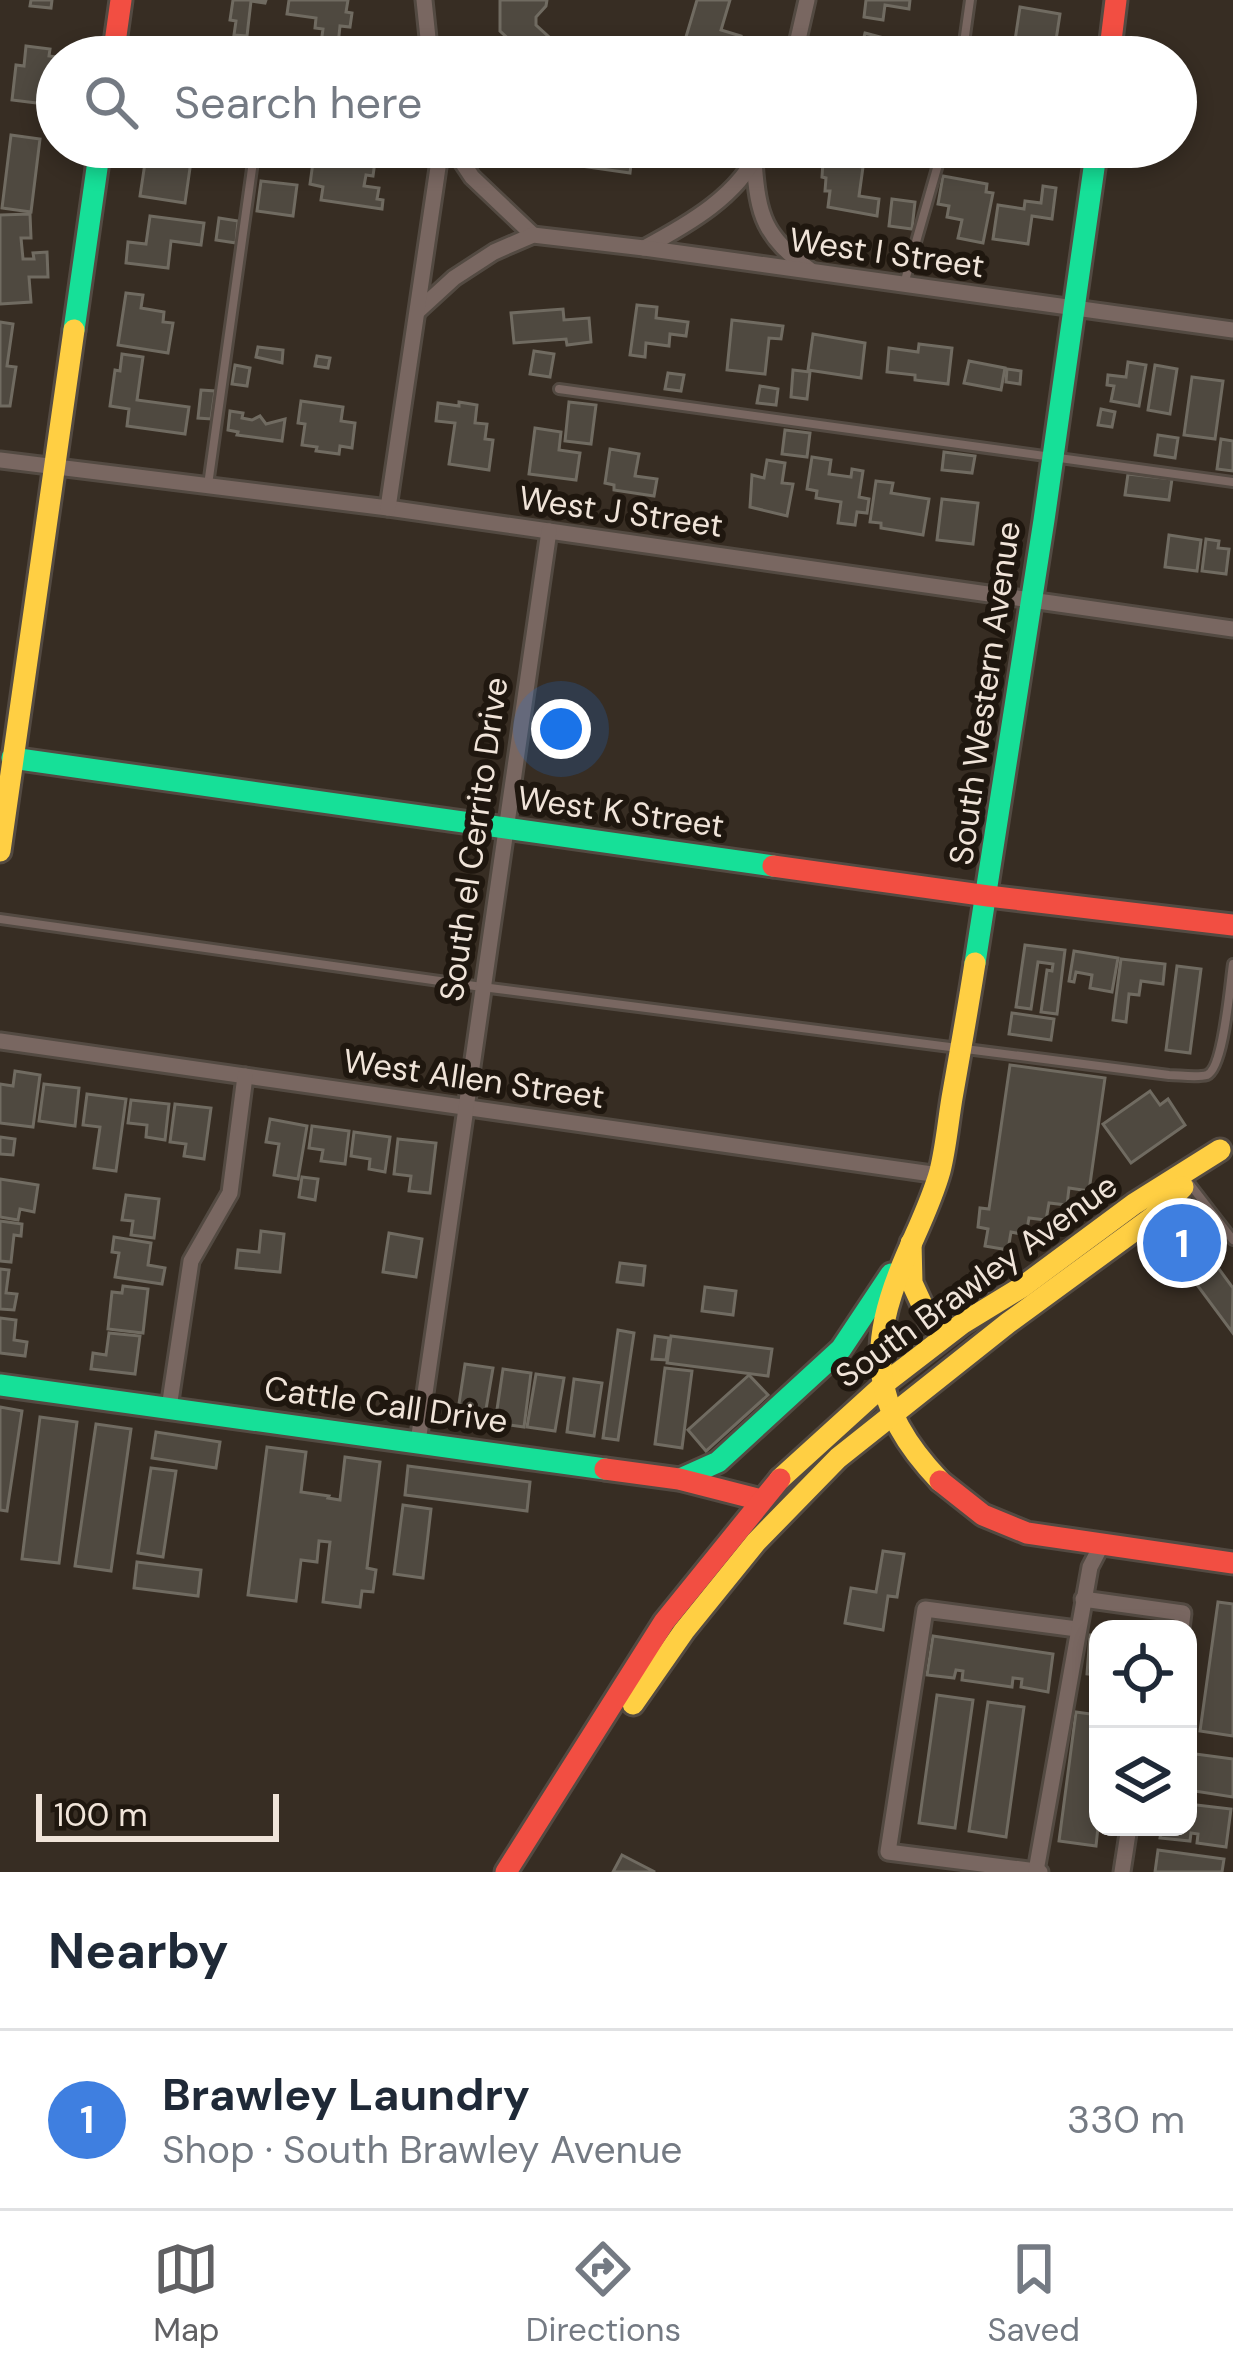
<!DOCTYPE html>
<html lang="en">
<head>
<meta charset="utf-8">
<style>
  :root { --surface:#fff; --page:#f2f2f3; --text:#1f2937; --muted:#747a83; --line:#e0e1e3; --accent:#606063 }
  body { margin:0; font-family:"DM Sans",sans-serif; background:var(--page); color:var(--text) }
  .controls { position:absolute; right:36px; bottom:36px; display:grid; overflow:hidden; border-radius:24px; box-shadow:0 6px 18px #0003 }
  .controls button { width:108px; height:108px; display:grid; place-items:center; padding:0; border:0; border-bottom:3px solid var(--line); background:var(--surface); color:var(--text); font:60px sans-serif }
  .scale { position:absolute; left:36px; bottom:30px; width:243px; box-sizing:border-box; padding-left:12px; border:6px solid #f0e4d9; border-top:0; font-size:33px; line-height:42px; white-space:nowrap; color:#f0e4d9; -webkit-text-stroke:9px #1f170f; paint-order:stroke }
  .you { position:absolute; left:561px; top:729px; width:42px; height:42px; margin:-30px; border:9px solid #fff; border-radius:50%; background:#1a73e8; box-shadow:0 0 0 18px #1a73e833 }
  .badge { display:grid; place-items:center; width:78px; height:78px; border-radius:50%; background:var(--accent); color:#fff; font-size:39px; font-weight:700 }
  .pin { position:absolute; translate:-50% -50%; border:6px solid #fff; box-shadow:0 3px 12px #0006 }
  .list { margin:0; padding:0; list-style:none }
  h2 { display:flex; justify-content:space-between; align-items:center; height:156px; margin:0; padding:0 48px; font-size:51px }
  h2 small { font-size:39px; font-weight:400; color:var(--muted) }
  .list li { display:grid; grid-template-columns:78px 1fr auto; gap:36px; align-items:center; box-sizing:border-box; height:180px; padding:0 48px; border-top:3px solid var(--line) }
  .list b { display:block; font-size:45px; white-space:nowrap }
  .list p { margin:0; font-size:39px; white-space:nowrap; color:var(--muted) }
  .list em { font-size:39px; font-style:normal; color:var(--muted) }
  .icon { flex:none; width:66px; height:66px; fill:none; stroke:currentColor; stroke-width:2; stroke-linecap:round; stroke-linejoin:round }
  .map { position:relative; flex:none; width:1233px; height:1872px; overflow:hidden }
  .search { position:absolute; background:var(--surface); box-shadow:0 6px 18px #0003; left:36px; right:36px; top:36px; height:132px; display:flex; align-items:center; gap:30px; box-sizing:border-box; padding:0 42px; border-radius:66px; color:var(--muted); font-size:45px }
  .sheet { height:336px; background:var(--surface) }
  nav { display:flex; justify-content:space-around; align-items:center; box-sizing:border-box; height:168px; border-top:3px solid var(--line); background:var(--surface); font-size:33px; color:var(--muted) }
  nav a { display:grid; justify-items:center; gap:6px }
  nav .on { color:var(--accent) }
  .map>svg:first-child { display:block }
  .building { fill:#4f4940; stroke:#706b61; stroke-width:3 }
  .lines { fill:none; stroke-linecap:round; stroke-linejoin:round }
  .lane-casing { stroke:#534a42; stroke-width:14 }
  .street-casing { stroke:#534a42; stroke-width:21 }
  .fast-casing { stroke:#534a42; stroke-width:27 }
  .slow-casing { stroke:#534a42; stroke-width:27 }
  .jam-casing { stroke:#534a42; stroke-width:27 }
  .lane { stroke:#796761; stroke-width:8 }
  .street { stroke:#796761; stroke-width:15 }
  .fast { stroke:#16e098; stroke-width:21 }
  .slow { stroke:#ffcf43; stroke-width:21 }
  .jam { stroke:#f24e42; stroke-width:21 }
  .labels { text-anchor:middle; stroke-width:12; stroke-linejoin:round; paint-order:stroke }
  .street-label { font-size:33px; fill:#f0e4d9; stroke:#1f170f }
</style>
</head>
<body>
<div class="map">
<svg width="1233" height="1872" viewBox="0 0 1233 1872">
  <rect width="100%" height="100%" fill="#372d23"/>
  <g class="building">
    <path d="M31 0H52L51 8 30 6Z"/>
    <path d="M233 0H266L265 3 251 1 247 36 234 35 236 21 230 20Z"/>
    <path d="M289 0H348L346 12 352 13 350 27 340 26 338 45 321 43 323 29 315 28 316 18 287 14Z"/>
    <path d="M500 0H547L546 6 536 17V25L549 37V43L536 57H528L500 31Z"/>
    <path d="M697 0H730L721 30 741 36 735 57 715 52 713 57H680Z"/>
    <path d="M866 0H910L909 9 885 5 883 20 864 17Z"/>
    <path d="M1020 7 1060 14 1054 53 1014 47Z"/>
    <path d="M865 33 907 44 904 57 859 56Z"/>
    <path d="M26 46 50 49 49 56 57 57 56 75 48 74 45 104 12 100 16 65 24 66Z"/>
    <path d="M11 135 40 139 31 212 2 208Z"/>
    <path d="M142 147 192 154 185 203 140 196 145 163 139 162Z"/>
    <path d="M329 147H377L373 176 366 175 364 186 379 188 377 199 383 200 382 209 321 200 323 187 310 184 314 155 327 157Z"/>
    <path d="M562 147H633L630 173 560 163Z"/>
    <path d="M823 162 863 167 859 196 879 199 877 216 828 207 830 191H825L826 178 822 177Z"/>
    <path d="M943 176 987 184 986 192 993 193 983 243 958 238 962 220 947 217 949 206 938 204Z"/>
    <path d="M261 181 297 185 293 216 257 211Z"/>
    <path d="M1043 186 1056 188 1052 219 1032 216 1028 244 993 239 998 205 1024 209 1025 201 1041 203Z"/>
    <path d="M892 199 915 202 912 229 889 226Z"/>
    <path d="M30 214 31 238H21L23 259H34L33 253 47 252 48 277H29L31 302 0 304V215Z"/>
    <path d="M150 216 204 223 201 245 171 241 168 268 126 263 128 242 146 244Z"/>
    <path d="M219 218 238 221 236 243 216 240Z"/>
    <path d="M126 293 143 295 141 308 164 312 163 322 173 323 168 353 118 345Z"/>
    <path d="M637 305 657 307 656 318 688 322 686 336 670 334 669 346 646 343 645 357 630 355Z"/>
    <path d="M563 309 564 320 589 318 591 342 567 345 566 339 514 343 511 313Z"/>
    <path d="M732 320 783 326 781 339 769 338 765 374 727 370Z"/>
    <path d="M0 322 13 324 7 366 16 367 10 406H0Z"/>
    <path d="M813 334 865 343 861 378 808 370Z"/>
    <path d="M919 344 952 348 948 384 915 380V375L887 372 889 348 918 352Z"/>
    <path d="M258 347 283 350 282 363 256 357Z"/>
    <path d="M534 351 554 354 550 377 530 374Z"/>
    <path d="M122 354 143 357 137 400 189 407 185 434 127 426 129 409 110 406 115 370 120 371Z"/>
    <path d="M317 356 330 358 328 368 315 366Z"/>
    <path d="M969 361 1005 368 1001 390 964 383Z"/>
    <path d="M1128 362 1146 365 1139 406 1111 401 1114 386 1107 385 1108 375 1126 377Z"/>
    <path d="M235 365 250 368 247 386 232 384Z"/>
    <path d="M1155 365 1177 369 1170 414 1148 410Z"/>
    <path d="M1007 369 1021 371 1020 384 1006 382Z"/>
    <path d="M793 370 810 372 807 399 791 397Z"/>
    <path d="M668 373 684 375 681 391 665 389Z"/>
    <path d="M1192 377 1223 381 1215 439 1184 435Z"/>
    <path d="M760 386 778 389 776 405 757 403Z"/>
    <path d="M201 390 215 391 211 419 198 418Z"/>
    <path d="M301 401 343 407 341 421 355 423 352 448 340 446 339 454 316 451 317 447 302 445 305 424 298 423Z"/>
    <path d="M459 402 477 405 475 423 487 424 485 439 493 440 489 470 449 464 455 423 436 421 438 403 459 406Z"/>
    <path d="M569 402 596 405 591 444 565 441Z"/>
    <path d="M1101 409 1115 412 1112 427 1098 425Z"/>
    <path d="M230 411 243 413 242 418 252 420 260 416 266 424 285 419 282 441 237 435 238 432 228 430Z"/>
    <path d="M535 428 561 432 559 450 580 453 576 480 529 474Z"/>
    <path d="M785 430 810 433 807 457 782 454Z"/>
    <path d="M1158 435 1178 438 1175 458 1155 455Z"/>
    <path d="M1221 439 1233 441V471L1217 469Z"/>
    <path d="M610 449 639 454 635 476 657 479 654 496 614 490V485L605 483Z"/>
    <path d="M944 452 975 456 972 473 942 470Z"/>
    <path d="M812 457 831 460 829 474 851 477 852 469 863 471 859 497 869 499 867 513 857 512 855 525 838 523 841 502 816 498 817 491 807 489Z"/>
    <path d="M767 460 785 463 782 483 793 484 787 516 750 507 752 475 764 478Z"/>
    <path d="M1128 474 1172 479 1169 500 1125 495Z"/>
    <path d="M876 481 893 483 891 493 929 499 923 535 881 528V523L870 522Z"/>
    <path d="M942 499 978 503 973 544 937 540Z"/>
    <path d="M1169 535 1201 540 1197 571 1165 567Z"/>
    <path d="M1206 539 1219 541 1218 548 1229 549 1226 574 1202 571Z"/>
    <path d="M1025 945 1065 950 1057 1014 1041 1012 1047 970 1052 971 1053 964 1038 962 1031 1009 1016 1007Z"/>
    <path d="M1074 951 1118 958 1112 992 1090 988 1092 975 1076 972 1074 982 1069 981Z"/>
    <path d="M1121 959 1165 964 1163 984 1141 981 1139 995 1129 994 1126 1022 1113 1020Z"/>
    <path d="M1177 966 1201 969 1190 1053 1166 1050Z"/>
    <path d="M1012 1013 1054 1019 1051 1040 1009 1034Z"/>
    <path d="M1010 1065 1105 1078 1089 1191 1069 1188 1067 1205 1049 1203 1046 1220 1029 1218 1026 1235 1011 1232 1008 1250 985 1246 988 1229 978 1227 980 1208 989 1209Z"/>
    <path d="M15 1071 40 1075 33 1127 0 1123V1084L13 1086Z"/>
    <path d="M44 1084 79 1088 75 1126 39 1121Z"/>
    <path d="M1150 1091 1160 1105 1168 1099 1185 1125 1131 1163 1103 1124Z"/>
    <path d="M87 1094 126 1099 116 1171 94 1168 100 1127 83 1125Z"/>
    <path d="M131 1100 169 1104 165 1140 146 1137 147 1125 128 1123Z"/>
    <path d="M175 1104 211 1108 204 1159 184 1156 186 1144 170 1142Z"/>
    <path d="M270 1119 307 1126 298 1179 274 1175 279 1144 266 1142Z"/>
    <path d="M312 1126 349 1131 345 1164 321 1161 323 1150 309 1148Z"/>
    <path d="M354 1132 390 1137 385 1172 369 1169 370 1159 351 1156Z"/>
    <path d="M0 1137 15 1139 13 1155 0 1154Z"/>
    <path d="M398 1139 436 1143 430 1193 409 1191 411 1176 394 1174Z"/>
    <path d="M302 1177 318 1179 315 1200 299 1197Z"/>
    <path d="M0 1179 38 1185 34 1212 20 1209 18 1220 0 1217Z"/>
    <path d="M126 1195 159 1199 154 1238 131 1235 133 1221 122 1220Z"/>
    <path d="M0 1221 22 1224 21 1236 14 1235 11 1262 0 1261Z"/>
    <path d="M1188 1227 1233 1288 1232 1332 1166 1243Z"/>
    <path d="M261 1231 284 1234 280 1272 236 1268 238 1250 259 1252Z"/>
    <path d="M389 1233 422 1239 416 1277 383 1272Z"/>
    <path d="M114 1237 151 1243 148 1265 165 1268 162 1284 115 1277 119 1253 112 1252Z"/>
    <path d="M620 1263 645 1266 643 1285 617 1282Z"/>
    <path d="M0 1269 9 1270 6 1293 17 1294 14 1310 0 1309Z"/>
    <path d="M123 1286 148 1289 143 1333 108 1329 112 1292 122 1293Z"/>
    <path d="M705 1287 736 1291 733 1315 702 1311Z"/>
    <path d="M0 1318 16 1320 14 1340 27 1342 25 1356 0 1353Z"/>
    <path d="M618 1330 634 1333 618 1440 603 1438Z"/>
    <path d="M109 1333 140 1336 135 1374 91 1369 93 1353 106 1355Z"/>
    <path d="M655 1336 669 1338 666 1360 652 1359Z"/>
    <path d="M671 1336 772 1349 768 1376 667 1363Z"/>
    <path d="M465 1364 493 1368 484 1421 457 1417Z"/>
    <path d="M665 1368 692 1371 682 1448 655 1444Z"/>
    <path d="M503 1369 531 1373 524 1427 495 1423Z"/>
    <path d="M536 1374 564 1378 555 1431 527 1427Z"/>
    <path d="M749 1375 768 1395 706 1451 688 1430Z"/>
    <path d="M574 1379 602 1383 594 1436 567 1432Z"/>
    <path d="M0 1407 22 1411 7 1511 0 1510Z"/>
    <path d="M40 1417 77 1422 59 1563 22 1559Z"/>
    <path d="M96 1424 131 1429 111 1571 75 1566Z"/>
    <path d="M156 1432 220 1442 216 1468 152 1458Z"/>
    <path d="M267 1447 306 1452 301 1492 329 1496 328 1498 340 1500 345 1457 380 1462 367 1568 376 1570 373 1592 362 1591 360 1607 323 1602 330 1542 319 1541 317 1562 301 1560 296 1601 248 1595Z"/>
    <path d="M408 1466 530 1482 527 1511 405 1495Z"/>
    <path d="M151 1468 176 1471 163 1557 138 1553Z"/>
    <path d="M403 1505 431 1509 423 1578 394 1574Z"/>
    <path d="M883 1551 904 1554 897 1597 888 1596 883 1630 845 1623 851 1588 876 1592Z"/>
    <path d="M137 1562 201 1570 198 1596 134 1588Z"/>
    <path d="M1218 1602 1233 1604V1736L1200 1731Z"/>
    <path d="M1090 1635H1098V1675L1087 1674Z"/>
    <path d="M933 1636 1053 1654 1048 1692 1021 1687 1022 1679 1013 1678 1012 1687 962 1680 963 1671 956 1670 954 1678 927 1675Z"/>
    <path d="M937 1695 973 1700 955 1828 919 1823Z"/>
    <path d="M988 1702 1024 1707 1006 1837 969 1831Z"/>
    <path d="M1076 1712 1098 1715V1827L1096 1846 1059 1841Z"/>
    <path d="M1188 1753 1233 1759V1797L1188 1790Z"/>
    <path d="M1188 1804 1231 1809 1226 1847 1197 1843 1198 1834 1191 1833 1190 1841 1160 1838 1162 1827H1188Z"/>
    <path d="M1158 1850 1224 1859 1222 1872H1155Z"/>
    <path d="M622 1855 655 1872H613Z"/>
  </g>
  <g class="lines">
    <defs>
      <g id="lane">
        <path d="M962 57 970 0"/>
        <path d="M904 284 943 147"/>
        <path d="M559 389 1233 482"/>
        <path d="M208 485 255 147"/>
        <path d="M0 919 482 987 1169 1075C1179 1075 1197 1078 1207 1075 1224 1068 1230 983 1233 964"/>
        <path d="M1189 1183 1233 1240"/>
      </g>
      <g id="street">
        <path d="M424 0 430 57"/>
        <path d="M794 57 807 0"/>
        <path d="M452 147 472 177 533 235"/>
        <path d="M754 161C758 217 764 236 810 270"/>
        <path d="M644 248C687 225 741 195 760 147"/>
        <path d="M418 311 454 278 494 252 533 235 644 248 1233 330"/>
        <path d="M0 460 388 508 1233 629"/>
        <path d="M388 508 441 147"/>
        <path d="M0 1041 939 1175"/>
        <path d="M169 1408 191 1261 230 1193 245 1076"/>
        <path d="M418 1442 549 531"/>
        <path d="M1083 1599 1183 1613 1181 1629"/>
        <path d="M1036 1871 888 1852 925 1609 1077 1629"/>
        <path d="M1040 1872 1036 1871 1090 1567 1102 1544"/>
        <path d="M1122 1872 1129 1827"/>
      </g>
      <g id="fast">
        <path d="M74 330 100 147"/>
        <path d="M12 758 773 866"/>
        <path d="M975 963 1044 520 1097 147"/>
        <path d="M0 1385 605 1469"/>
        <path d="M680 1479 718 1462 841 1349 891 1274"/>
      </g>
      <g id="slow">
        <path d="M0 851 74 330"/>
        <path d="M911 1243 912 1283 930 1322 953 1330"/>
        <path d="M780 1479 889 1380 963 1323 1022 1287 1134 1204 1220 1150"/>
        <path d="M940 1481C869 1406 867 1347 906 1256 918 1228 932 1200 940 1171 946 1147 948 1122 952 1098 960 1053 968 1008 975 963"/>
        <path d="M633 1704 684 1631 756 1542 838 1458 1008 1323 1153 1217 1183 1187"/>
      </g>
      <g id="jam">
        <path d="M113 57 121 0"/>
        <path d="M1109 57 1116 0"/>
        <path d="M773 866 988 896 1233 925"/>
        <path d="M605 1469 679 1479 761 1500"/>
        <path d="M940 1481 983 1515 1027 1533 1233 1563"/>
        <path d="M506 1872 664 1622 780 1479"/>
      </g>
    </defs>
    <use href="#lane" class="lane-casing"/>
    <use href="#street" class="street-casing"/>
    <use href="#fast" class="fast-casing"/>
    <use href="#slow" class="slow-casing"/>
    <use href="#jam" class="jam-casing"/>
    <use href="#lane" class="lane"/>
    <use href="#street" class="street"/>
    <use href="#fast" class="fast"/>
    <use href="#slow" class="slow"/>
    <use href="#jam" class="jam"/>
  </g>
  <g class="labels">
    <g class="street-label">
      <text transform="translate(887 252) rotate(8)" y="12">West I Street</text>
      <text transform="translate(621 511) rotate(8)" y="12">West J Street</text>
      <text transform="translate(984 693) rotate(-82)" y="12">South Western Avenue</text>
      <text transform="translate(621 811) rotate(8)" y="12">West K Street</text>
      <text transform="translate(473 839) rotate(-82)" y="12">South el Cerrito Drive</text>
      <text transform="translate(474 1078) rotate(8)" y="12">West Allen Street</text>
      <text transform="translate(976 1280) rotate(-36)" y="12">South Brawley Avenue</text>
      <text transform="translate(386 1404) rotate(8)" y="12">Cattle Call Drive</text>
    </g>
  </g>
</svg>
<div class="controls">
<button><svg class="icon" aria-label="locate" viewBox="0 0 24 24"><circle cx="12" cy="12" r="6"/><path d="M12 2v4M12 18v4M2 12h4M18 12h4"/></svg></button>
<button><svg class="icon" aria-label="layers" viewBox="0 0 24 24"><path d="M12 4l9 5-9 5-9-5zM3 14l9 5 9-5"/></svg></button>
</div>
<div class="scale">100 m</div>
<div class="you"></div>
<div class="pin badge" style="left:1182px;top:1243px;background:#3f7fe0">1</div>
<div class="search"><svg class="icon" aria-label="search" viewBox="0 0 24 24"><circle cx="10" cy="10" r="6"/><path d="M15 15l6 6"/></svg>Search here</div>
</div>
<section class="sheet">
<h2>Nearby<small></small></h2>
<ul class="list">
<li><span class="badge" style="background:#3f7fe0">1</span><div><b>Brawley Laundry</b><p>Shop · South Brawley Avenue</p></div><em>330 m</em></li>
</ul>
</section>
<nav>
<a class="on"><svg class="icon" aria-label="map" viewBox="0 0 24 24"><path d="M3 6l6-2 6 2 6-2v14l-6 2-6-2-6 2zM9 4v14M15 6v14"/></svg>Map</a>
<a><svg class="icon" aria-label="directions" viewBox="0 0 24 24"><path d="M12 3l9 9-9 9-9-9zM9 14v-3h6M13 9l2 2-2 2"/></svg>Directions</a>
<a><svg class="icon" aria-label="saved" viewBox="0 0 24 24"><path d="M7 4h10v16l-5-4-5 4z"/></svg>Saved</a>
</nav>
</body>
</html>
